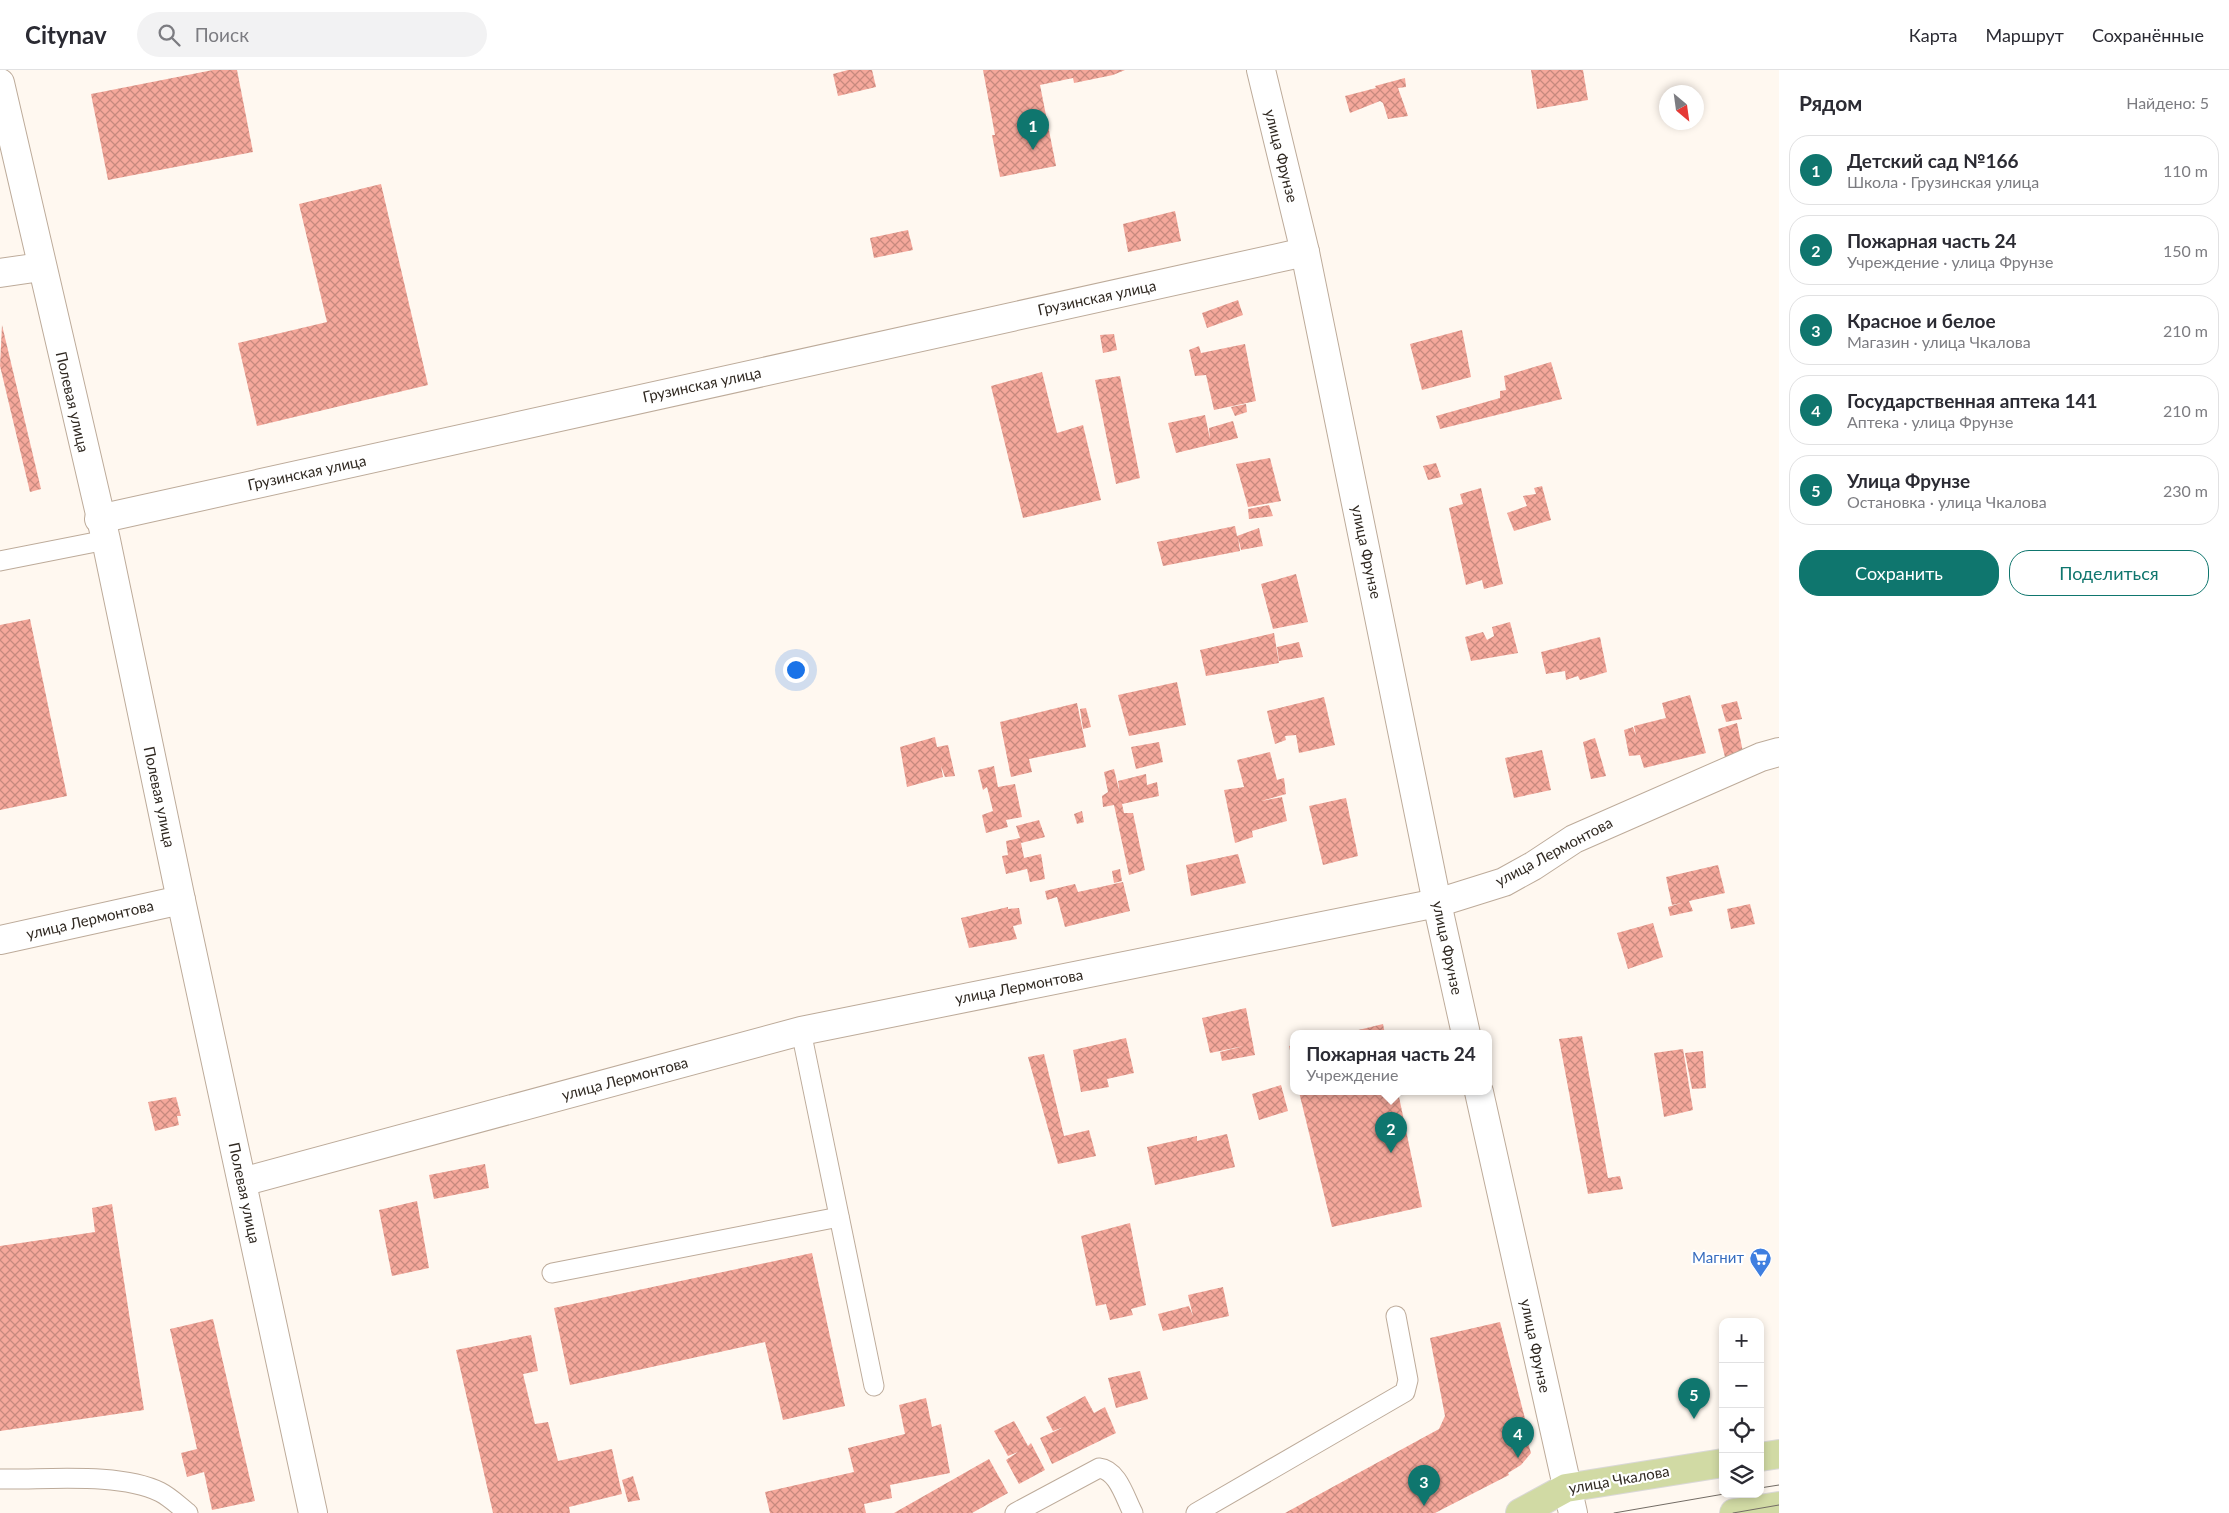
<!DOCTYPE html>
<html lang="ru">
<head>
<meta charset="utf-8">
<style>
  :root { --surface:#fff; --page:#f2f2f3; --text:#2b2b33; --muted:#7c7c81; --line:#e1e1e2; --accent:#0f766e }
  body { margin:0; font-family:Lato,sans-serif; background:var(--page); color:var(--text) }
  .controls { position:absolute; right:15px; bottom:15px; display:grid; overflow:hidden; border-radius:10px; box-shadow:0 2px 8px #0003 }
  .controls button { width:45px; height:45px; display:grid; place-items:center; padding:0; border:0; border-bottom:1px solid var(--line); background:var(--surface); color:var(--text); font:25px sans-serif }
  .compass { position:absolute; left:1659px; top:15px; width:45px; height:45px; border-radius:50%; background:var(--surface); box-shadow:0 2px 8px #0003; rotate:151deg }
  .you { position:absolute; left:795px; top:599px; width:18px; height:18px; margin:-12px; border:4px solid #fff; border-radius:50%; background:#1a73e8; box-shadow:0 0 0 8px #1a73e833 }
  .badge { display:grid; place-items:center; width:32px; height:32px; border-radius:50%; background:var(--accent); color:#fff; font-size:16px; font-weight:700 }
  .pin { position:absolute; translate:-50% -41px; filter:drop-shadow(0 1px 2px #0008) }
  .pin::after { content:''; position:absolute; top:26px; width:18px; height:15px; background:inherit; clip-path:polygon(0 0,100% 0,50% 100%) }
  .popup { position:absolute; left:1290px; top:960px; width:202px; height:65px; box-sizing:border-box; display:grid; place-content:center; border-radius:10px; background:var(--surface); filter:drop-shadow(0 1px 4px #0005); font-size:16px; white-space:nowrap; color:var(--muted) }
  .popup b { font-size:19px; color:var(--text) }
  .popup::after { content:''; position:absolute; left:50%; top:100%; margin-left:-10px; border:10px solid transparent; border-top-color:var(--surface) }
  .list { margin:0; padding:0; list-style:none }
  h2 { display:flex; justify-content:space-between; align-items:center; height:65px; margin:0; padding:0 20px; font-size:21px }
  h2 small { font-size:16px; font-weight:400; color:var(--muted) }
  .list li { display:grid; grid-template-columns:32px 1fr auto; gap:15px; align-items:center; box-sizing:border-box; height:70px; margin:0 10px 10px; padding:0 10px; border:1px solid var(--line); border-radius:20px }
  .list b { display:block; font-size:19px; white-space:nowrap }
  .list p { margin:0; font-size:16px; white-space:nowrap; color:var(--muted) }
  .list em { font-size:16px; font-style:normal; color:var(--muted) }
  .actions { display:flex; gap:10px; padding:15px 20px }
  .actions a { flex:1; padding:11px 0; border:1px solid var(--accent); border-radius:20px; text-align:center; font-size:18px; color:var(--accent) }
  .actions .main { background:var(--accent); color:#fff }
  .icon { flex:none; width:28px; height:28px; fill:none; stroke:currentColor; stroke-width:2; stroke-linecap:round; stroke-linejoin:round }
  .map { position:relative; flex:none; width:1779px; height:1443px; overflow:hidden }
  header { display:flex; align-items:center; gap:30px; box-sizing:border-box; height:70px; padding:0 25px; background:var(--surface); border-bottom:1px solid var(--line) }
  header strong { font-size:24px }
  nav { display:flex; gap:28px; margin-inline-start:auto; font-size:18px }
  .search { width:350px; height:45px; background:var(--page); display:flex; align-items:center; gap:12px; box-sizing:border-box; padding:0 18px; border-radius:28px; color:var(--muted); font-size:19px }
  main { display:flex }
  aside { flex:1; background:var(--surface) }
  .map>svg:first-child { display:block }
  .building { fill:url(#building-cross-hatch) }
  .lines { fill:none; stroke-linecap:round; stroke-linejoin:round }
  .service-casing { stroke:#bdab9a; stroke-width:21 }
  .minor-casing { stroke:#bdab9a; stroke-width:30 }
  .tertiary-casing { stroke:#bdab9a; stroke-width:30 }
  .primary-casing { stroke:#dad8d7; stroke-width:30 }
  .service { stroke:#fff; stroke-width:19 }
  .minor { stroke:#fff; stroke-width:28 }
  .tertiary { stroke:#fff; stroke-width:28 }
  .primary { stroke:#d1daa4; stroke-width:28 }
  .tram { stroke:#726b64; stroke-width:1 }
  .labels { text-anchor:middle; stroke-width:4.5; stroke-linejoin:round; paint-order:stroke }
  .street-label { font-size:15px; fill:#302922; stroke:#fff }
  .shop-label { font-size:15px; fill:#366cbe; stroke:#fff; text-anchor:end }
</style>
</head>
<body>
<header>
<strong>Citynav</strong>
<div class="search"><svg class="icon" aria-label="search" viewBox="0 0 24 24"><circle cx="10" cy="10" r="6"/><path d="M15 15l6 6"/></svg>Поиск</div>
<nav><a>Карта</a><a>Маршрут</a><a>Сохранённые</a></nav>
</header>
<main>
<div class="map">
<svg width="1779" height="1443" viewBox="0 0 1779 1443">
  <defs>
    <pattern id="building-cross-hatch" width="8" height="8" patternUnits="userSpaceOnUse" patternTransform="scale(1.25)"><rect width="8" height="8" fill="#f5a89b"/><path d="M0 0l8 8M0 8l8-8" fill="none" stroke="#c7897e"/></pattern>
  </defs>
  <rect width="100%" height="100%" fill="#fff8f0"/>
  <g class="building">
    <path d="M213 0H237L253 82 108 110 91 24Z"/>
    <path d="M848 0H872L876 17 838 26 833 4Z"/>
    <path d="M983 0H1125L1113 5 1074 13 1073 8 1040 15 1056 96 1000 107 992 65H995Z"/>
    <path d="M1531 0H1583L1588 30 1537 39Z"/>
    <path d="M1405 8 1406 17 1398 18 1408 46 1388 49 1383 33 1380 31 1350 43 1345 26 1376 18 1375 16Z"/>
    <path d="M381 114 428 315 257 356 238 273 327 252 299 134Z"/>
    <path d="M1175 141 1181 171 1128 182 1123 154Z"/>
    <path d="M908 160 913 180 874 188 870 168Z"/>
    <path d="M1238 230 1243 245 1207 258 1202 243Z"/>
    <path d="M2 255 41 419 30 422 0 296Z"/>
    <path d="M1462 260 1471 307 1422 320 1410 274Z"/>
    <path d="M1114 264 1117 280 1103 283 1100 265Z"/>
    <path d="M1245 274 1256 331 1214 340 1206 305 1195 306 1189 280 1199 276 1201 283Z"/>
    <path d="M1551 292 1562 329 1440 359 1436 346 1500 328V321L1506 320 1504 306Z"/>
    <path d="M1042 302 1057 363 1083 355 1101 430 1023 448 991 316Z"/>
    <path d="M1120 306 1140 408 1116 414 1095 310Z"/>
    <path d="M1246 334 1247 342 1235 346 1231 337Z"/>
    <path d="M1205 345 1210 369 1209 358 1233 351 1238 368 1176 383 1168 353Z"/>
    <path d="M1270 388 1281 431 1248 437 1236 394Z"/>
    <path d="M1436 393 1441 407 1428 410 1423 396Z"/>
    <path d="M1542 416 1551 450 1514 461 1507 443 1527 436 1523 426 1536 424 1534 418Z"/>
    <path d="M1481 418 1503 514 1484 519 1482 510 1466 515 1449 438 1463 434 1460 424Z"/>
    <path d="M1269 435 1273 446 1249 449 1248 439Z"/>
    <path d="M1235 456 1237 466 1259 458 1263 476 1241 480 1238 467 1240 481 1163 496 1157 472Z"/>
    <path d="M1296 504 1308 552 1273 559 1261 514Z"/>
    <path d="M30 549 67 726 0 740V555Z"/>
    <path d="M1510 552 1518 583 1471 591 1465 567 1483 562 1487 570 1494 566 1492 557Z"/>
    <path d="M1274 563 1279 593 1206 606 1200 580Z"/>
    <path d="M1600 567 1607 602 1580 610 1578 606 1566 610 1565 601 1546 604 1541 582Z"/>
    <path d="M1299 572 1303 587 1279 591 1277 577Z"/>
    <path d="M1177 612 1186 655 1129 666 1118 625Z"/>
    <path d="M1690 625 1706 683 1644 698 1640 685 1629 686 1624 660 1633 657 1636 666 1634 656 1666 648 1662 633Z"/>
    <path d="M1324 627 1335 675 1299 683 1296 665 1285 666 1286 670 1275 674 1267 641Z"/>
    <path d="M1737 631 1742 649 1726 652 1721 635Z"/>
    <path d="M1077 633 1086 677 1029 689 1032 702 1011 707 1000 652Z"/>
    <path d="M1086 638 1091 657 1083 659 1080 639Z"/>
    <path d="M1737 653 1743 682 1725 687 1718 659Z"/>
    <path d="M935 667 937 677 948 675 955 706 945 707 941 696 943 707 907 717 900 677Z"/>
    <path d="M1595 668 1606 706 1591 709 1583 672Z"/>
    <path d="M1159 672 1163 692 1136 699 1131 677Z"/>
    <path d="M1542 680 1551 720 1514 728 1505 688Z"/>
    <path d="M1270 682 1277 710 1284 708 1286 724 1261 731 1282 727 1287 751 1252 761 1253 767 1235 773 1224 720 1244 717 1237 690Z"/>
    <path d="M994 696 998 717 1015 714 1022 747 1006 750 1008 757 986 763 982 745 993 741 987 717 983 720 978 700Z"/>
    <path d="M1114 699 1120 724 1118 711 1146 704 1147 715 1157 712 1159 726 1122 734 1124 743H1133L1145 800 1129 805 1114 735 1103 737 1102 726 1108 722 1104 702Z"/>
    <path d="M1346 728 1358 786 1323 795 1309 736Z"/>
    <path d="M1082 741 1084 752 1077 754 1074 744Z"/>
    <path d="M1039 750 1045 767 1021 773 1024 788 1041 784 1045 809 1030 812 1027 799 1006 804 1002 786 1008 785 1006 771 1020 768 1016 756Z"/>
    <path d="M1238 784 1246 813 1191 826 1186 795Z"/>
    <path d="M1718 795 1725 823 1689 831 1693 841 1670 846 1668 837 1681 833 1672 835 1666 807Z"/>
    <path d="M1120 799 1122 811 1114 813 1112 801Z"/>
    <path d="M1123 812 1130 841 1065 857 1057 827 1047 830 1045 821 1075 814 1078 822Z"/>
    <path d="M1750 834 1755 854 1731 859 1727 839Z"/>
    <path d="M1008 837V839L1019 838 1022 854 1013 856 1017 869 969 878 961 848Z"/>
    <path d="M1653 853 1663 887 1628 899 1617 863Z"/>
    <path d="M1246 938 1255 985 1222 991 1220 982 1244 976 1210 983 1202 948Z"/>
    <path d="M1383 954 1385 964H1342Z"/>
    <path d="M1582 966 1608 1108 1620 1106 1623 1119 1588 1124 1559 969Z"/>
    <path d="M1126 968 1134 1003 1107 1009 1109 1017 1081 1022 1073 980Z"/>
    <path d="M1294 975V993H1293L1289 976Z"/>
    <path d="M1683 979 1693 1040 1664 1047 1654 983Z"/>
    <path d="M1703 981 1706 1018 1692 1019 1685 983Z"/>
    <path d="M1044 984 1064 1066 1089 1060 1096 1086 1058 1094 1028 987Z"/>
    <path d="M1281 1015 1288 1041 1259 1050 1252 1024Z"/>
    <path d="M1299 1022H1398L1422 1137 1332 1157Z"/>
    <path d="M176 1027 181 1046H177L179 1055 155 1061 148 1032Z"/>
    <path d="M1227 1064 1235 1097 1155 1115 1147 1077 1197 1066V1071Z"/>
    <path d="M485 1094 489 1118 434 1129 429 1105Z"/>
    <path d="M417 1131 429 1198 392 1206 379 1140Z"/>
    <path d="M112 1134 144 1340 0 1361V1176L95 1162 92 1138Z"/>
    <path d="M1130 1153 1146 1235 1131 1239 1133 1245 1110 1250 1106 1234 1096 1236 1081 1166Z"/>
    <path d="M812 1183 845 1336 783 1350 765 1272 570 1315 554 1238Z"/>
    <path d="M1223 1217 1229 1246 1163 1261 1158 1244 1189 1236 1193 1246 1188 1225Z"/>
    <path d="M213 1249 255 1431 212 1440 204 1402 187 1407 181 1383 197 1379 170 1259Z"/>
    <path d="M1500 1252 1529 1364 1526 1366 1531 1383 1521 1395 1508 1403 1509 1405 1435 1443H1285L1439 1359 1445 1346 1430 1268Z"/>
    <path d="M531 1265 538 1301 523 1304 535 1354 548 1352 558 1391 612 1379 622 1424 569 1437 570 1443H493L456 1280Z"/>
    <path d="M1140 1301 1148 1329 1116 1338 1108 1308Z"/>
    <path d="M1085 1326 1094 1343 1105 1337 1116 1363 1052 1394 1040 1368 1064 1357 1053 1361 1046 1347Z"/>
    <path d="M926 1328 932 1357 941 1354 950 1403 890 1415 892 1428 864 1434 866 1443H770L765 1422 854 1402 848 1378 905 1364 899 1335Z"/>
    <path d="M1014 1351 1028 1376 1031 1373 1045 1400 1019 1414 1006 1390 1018 1382 1008 1386 994 1361Z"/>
    <path d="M989 1389 1008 1423 972 1443H894Z"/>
    <path d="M633 1406 640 1430 628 1432 622 1410Z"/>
  </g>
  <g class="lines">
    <defs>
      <g id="service">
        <path d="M0 491 106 470"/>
        <path d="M801 961 874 1316"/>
        <path d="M552 1203 839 1147"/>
        <path d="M0 1409C47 1410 119 1402 160 1422 170 1427 179 1436 188 1443"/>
        <path d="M1015 1443 1099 1398C1118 1400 1125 1428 1133 1443"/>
        <path d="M1196 1443 1405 1322 1408 1310 1396 1246"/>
      </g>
      <g id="minor">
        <path d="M0 203 41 197"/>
        <path d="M99 449 1305 182"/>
        <path d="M0 870 181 830"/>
        <path d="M242 1112 801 961 1437 833 1504 812 1533 796 1574 769 1761 687 1779 682"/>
      </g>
      <g id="tertiary">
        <path d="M1261 0 1305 182 1437 833 1466 964"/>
        <path d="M0 13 106 470 181 830 313 1443"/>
        <path d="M1479 1022 1573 1443"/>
      </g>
      <g id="primary">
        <path d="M1760 1387 1779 1384"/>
        <path d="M1520 1443 1566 1418 1723 1393"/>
        <path d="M1734 1443 1779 1436"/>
      </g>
    </defs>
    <use href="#service" class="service-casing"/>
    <use href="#minor" class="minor-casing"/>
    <use href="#tertiary" class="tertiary-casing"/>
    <use href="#primary" class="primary-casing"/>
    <use href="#service" class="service"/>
    <use href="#minor" class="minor"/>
    <use href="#tertiary" class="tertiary"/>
    <use href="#primary" class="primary"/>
    <g class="tram">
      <path d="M1760 1418 1779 1415"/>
      <path d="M1614 1443 1724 1424"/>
      <path d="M1733 1443 1779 1435"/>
    </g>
  </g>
  <defs>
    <symbol id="supermarket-pin" viewBox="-11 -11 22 30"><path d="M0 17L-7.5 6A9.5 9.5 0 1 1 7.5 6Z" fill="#3f7fe0" stroke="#fff"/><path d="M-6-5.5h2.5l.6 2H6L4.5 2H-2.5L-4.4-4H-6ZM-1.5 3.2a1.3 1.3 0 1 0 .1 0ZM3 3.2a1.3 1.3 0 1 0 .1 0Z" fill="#fff"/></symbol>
  </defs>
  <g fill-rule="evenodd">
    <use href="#supermarket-pin" x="1748" y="1176" width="25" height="34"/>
  </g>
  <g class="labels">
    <g class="street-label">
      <text transform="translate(1281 86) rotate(76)" y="5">улица Фрунзе</text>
      <text transform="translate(1097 228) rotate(-12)" y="5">Грузинская улица</text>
      <text transform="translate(702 315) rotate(-12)" y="5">Грузинская улица</text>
      <text transform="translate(72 332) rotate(77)" y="5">Полевая улица</text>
      <text transform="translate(307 403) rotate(-12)" y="5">Грузинская улица</text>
      <text transform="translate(1366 482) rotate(78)" y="5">улица Фрунзе</text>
      <text transform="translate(159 727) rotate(78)" y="5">Полевая улица</text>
      <text transform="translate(1554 782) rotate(-28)" y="5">улица Лермонтова</text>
      <text transform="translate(90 850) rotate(-13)" y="5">улица Лермонтова</text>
      <text transform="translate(1447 878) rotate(78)" y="5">улица Фрунзе</text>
      <text transform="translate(1019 917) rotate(-11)" y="5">улица Лермонтова</text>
      <text transform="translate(625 1009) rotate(-15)" y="5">улица Лермонтова</text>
      <text transform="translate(244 1123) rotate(78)" y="5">Полевая улица</text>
      <text transform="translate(1535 1276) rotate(78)" y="5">улица Фрунзе</text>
      <text transform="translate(1619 1410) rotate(-10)" y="5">улица Чкалова</text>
    </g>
    <g class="shop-label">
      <text x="1744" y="1193">Магнит</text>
    </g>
  </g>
</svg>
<div class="controls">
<button>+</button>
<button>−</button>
<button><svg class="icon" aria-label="locate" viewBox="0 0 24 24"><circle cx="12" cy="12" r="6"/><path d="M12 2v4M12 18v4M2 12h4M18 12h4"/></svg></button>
<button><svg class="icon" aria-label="layers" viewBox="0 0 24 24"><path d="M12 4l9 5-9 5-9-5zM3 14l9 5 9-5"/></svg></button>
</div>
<svg class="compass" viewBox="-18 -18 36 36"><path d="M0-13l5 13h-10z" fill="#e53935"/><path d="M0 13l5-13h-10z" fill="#7c7c81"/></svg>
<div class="you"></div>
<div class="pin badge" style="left:1033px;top:80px">1</div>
<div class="pin badge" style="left:1391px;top:1083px">2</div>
<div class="popup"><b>Пожарная часть 24</b>Учреждение</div>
<div class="pin badge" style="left:1424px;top:1436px">3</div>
<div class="pin badge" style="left:1518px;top:1388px">4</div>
<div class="pin badge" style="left:1694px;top:1349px">5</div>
</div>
<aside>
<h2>Рядом<small>Найдено: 5</small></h2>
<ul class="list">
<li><span class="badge">1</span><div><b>Детский сад №166</b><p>Школа · Грузинская улица</p></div><em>110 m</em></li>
<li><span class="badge">2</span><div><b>Пожарная часть 24</b><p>Учреждение · улица Фрунзе</p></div><em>150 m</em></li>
<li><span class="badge">3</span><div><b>Красное и белое</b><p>Магазин · улица Чкалова</p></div><em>210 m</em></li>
<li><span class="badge">4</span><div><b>Государственная аптека 141</b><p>Аптека · улица Фрунзе</p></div><em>210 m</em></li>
<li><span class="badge">5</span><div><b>Улица Фрунзе</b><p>Остановка · улица Чкалова</p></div><em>230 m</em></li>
</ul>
<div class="actions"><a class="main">Сохранить</a><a>Поделиться</a></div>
</aside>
</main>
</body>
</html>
